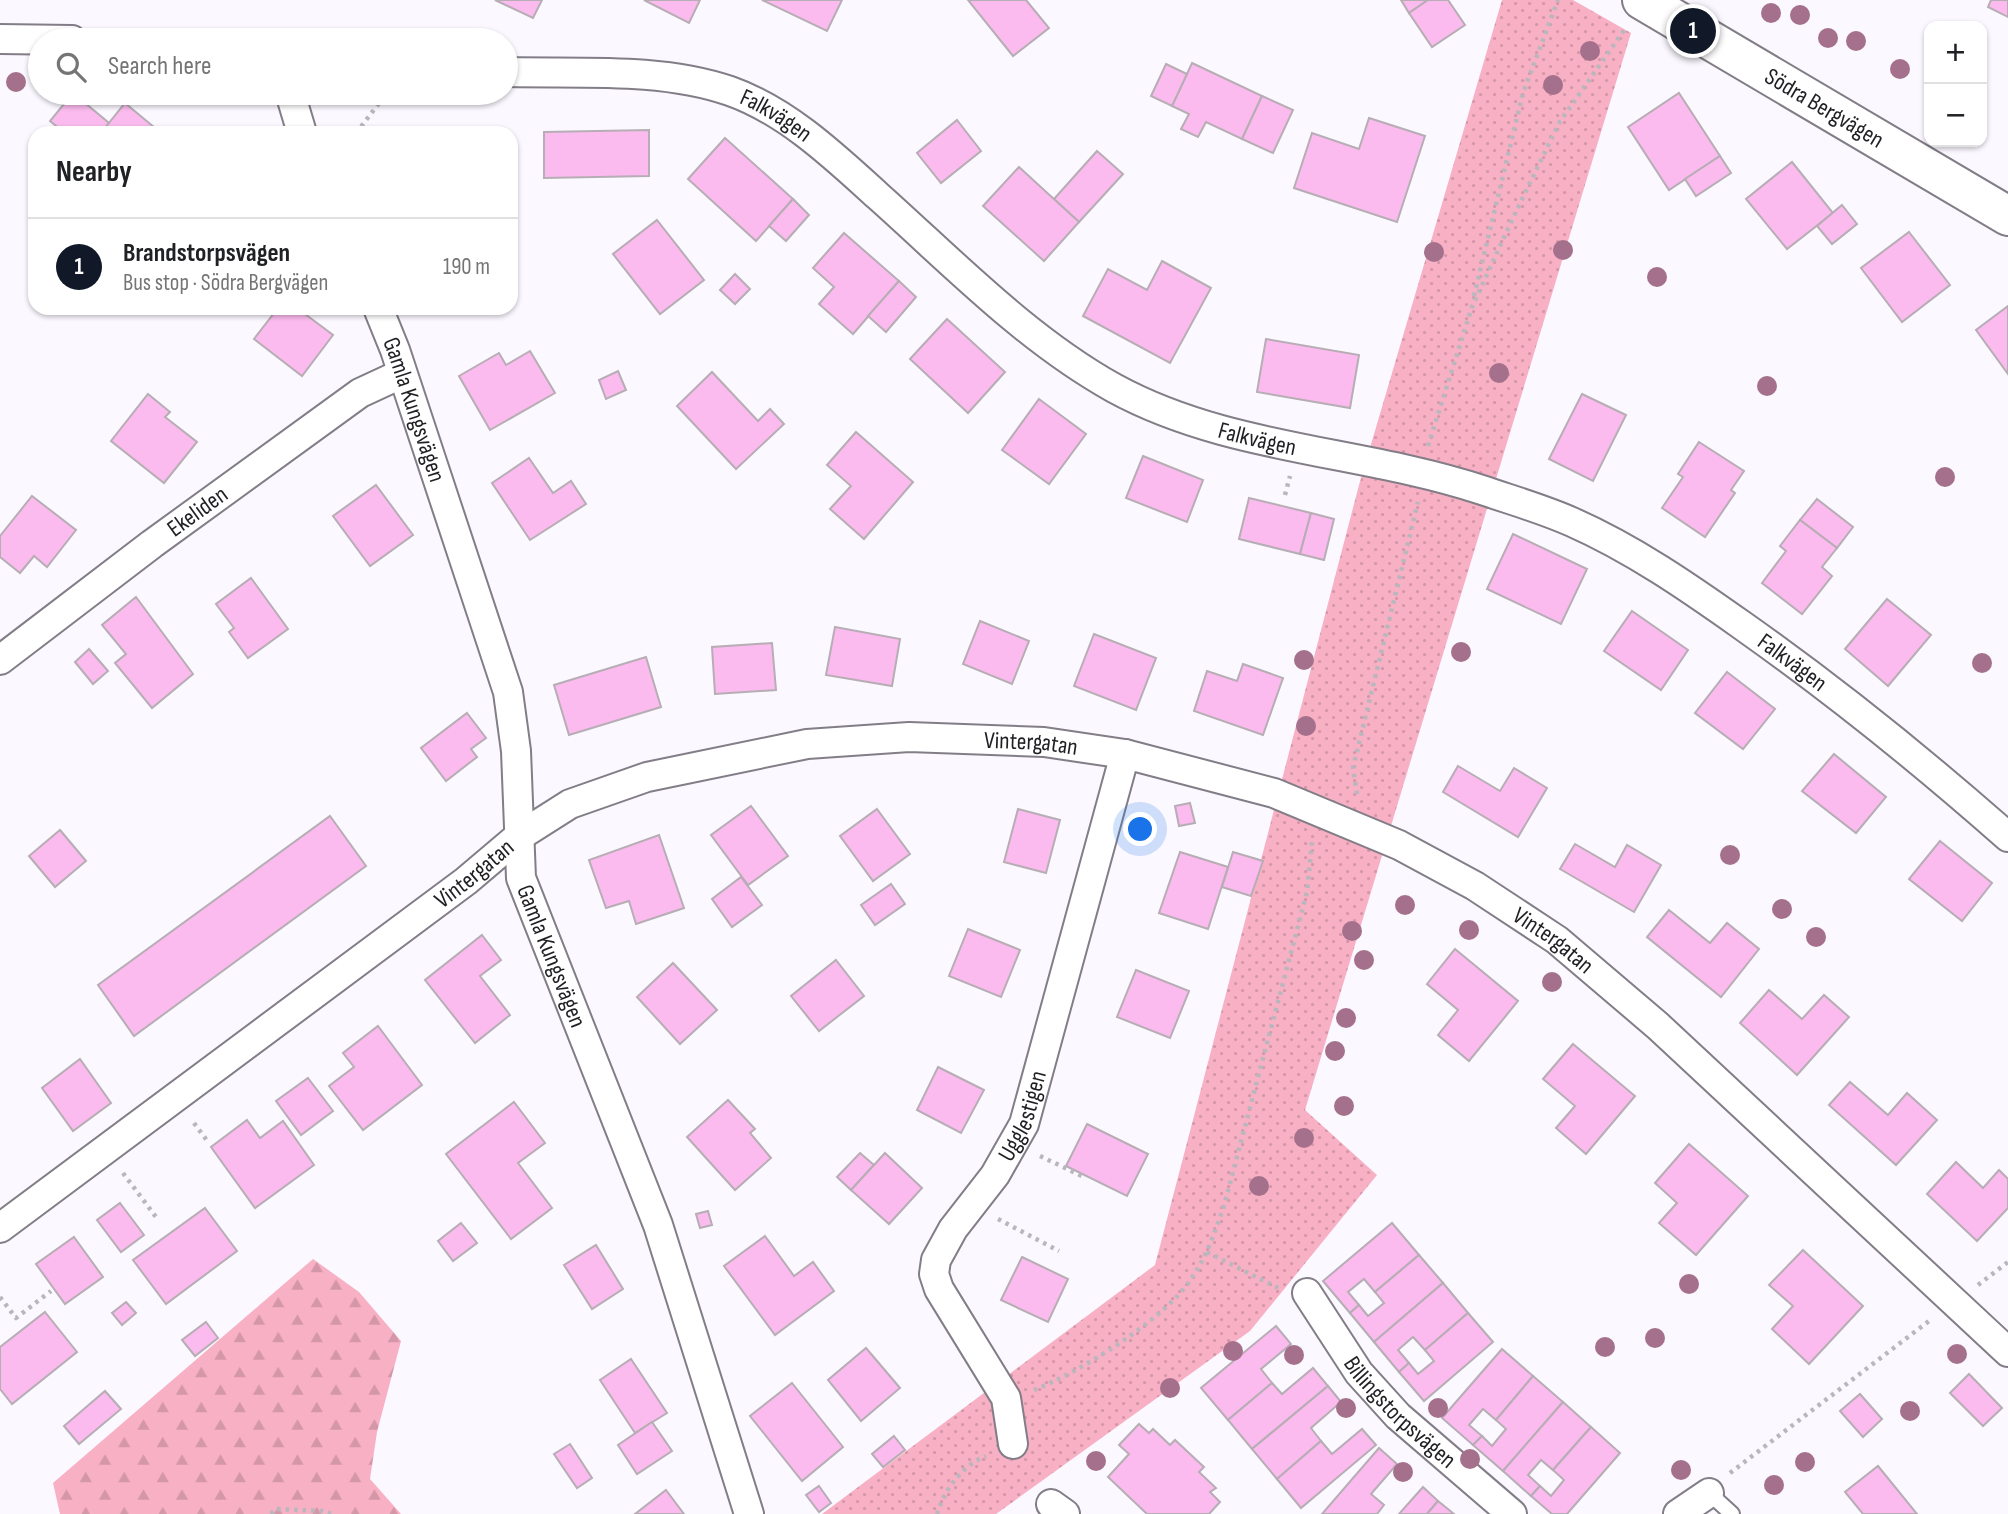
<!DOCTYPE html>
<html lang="en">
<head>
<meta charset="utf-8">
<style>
  :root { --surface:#fff; --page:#f2f2f2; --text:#202124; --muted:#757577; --line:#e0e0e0; --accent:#111827 }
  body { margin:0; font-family:"Sofia Sans Condensed",sans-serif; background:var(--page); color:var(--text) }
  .controls { position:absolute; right:21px; top:21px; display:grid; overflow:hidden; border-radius:14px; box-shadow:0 2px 5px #0004 }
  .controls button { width:63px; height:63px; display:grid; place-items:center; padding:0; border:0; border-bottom:2px solid var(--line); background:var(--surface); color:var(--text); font:35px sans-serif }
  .you { position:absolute; left:1141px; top:830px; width:24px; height:24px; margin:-18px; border:5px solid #fff; border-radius:50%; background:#1a73e8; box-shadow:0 0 0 10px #1a73e833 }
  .badge { display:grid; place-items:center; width:46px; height:46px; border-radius:50%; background:var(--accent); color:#fff; font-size:23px; font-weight:700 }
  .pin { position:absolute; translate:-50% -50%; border:4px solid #fff; box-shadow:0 2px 7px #0006 }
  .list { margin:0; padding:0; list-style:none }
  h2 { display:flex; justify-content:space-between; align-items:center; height:91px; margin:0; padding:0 28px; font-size:30px }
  h2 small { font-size:23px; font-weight:400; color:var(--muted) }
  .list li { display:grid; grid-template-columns:46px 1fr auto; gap:21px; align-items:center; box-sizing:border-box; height:98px; padding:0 28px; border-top:2px solid var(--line) }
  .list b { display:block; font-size:26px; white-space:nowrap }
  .list p { margin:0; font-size:23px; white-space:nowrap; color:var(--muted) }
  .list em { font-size:23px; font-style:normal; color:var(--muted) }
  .icon { flex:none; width:38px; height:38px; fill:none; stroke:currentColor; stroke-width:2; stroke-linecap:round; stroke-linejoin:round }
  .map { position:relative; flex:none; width:2008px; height:1514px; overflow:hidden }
  .search { position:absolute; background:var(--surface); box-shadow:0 2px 5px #0004; left:28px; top:28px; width:490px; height:77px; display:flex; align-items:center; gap:18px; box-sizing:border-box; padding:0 24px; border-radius:38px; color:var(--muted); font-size:26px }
  .panel { position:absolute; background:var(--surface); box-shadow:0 2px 5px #0004; left:28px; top:126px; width:490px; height:189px; border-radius:21px }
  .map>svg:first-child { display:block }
  .grass { fill:url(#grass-dots) }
  .forest { fill:url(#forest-firs) }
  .building { fill:#fcbbef; stroke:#b7adb4; stroke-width:2 }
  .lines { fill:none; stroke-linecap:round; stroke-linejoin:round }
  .lane-casing { stroke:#827d87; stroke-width:18 }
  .street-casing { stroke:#827d87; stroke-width:32 }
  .secondary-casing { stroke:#827d87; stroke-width:42 }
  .path { stroke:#b9b7bd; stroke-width:4.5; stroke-dasharray:3.5 5; stroke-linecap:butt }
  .lane { stroke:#fff; stroke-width:14 }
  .street { stroke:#fff; stroke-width:28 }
  .secondary { stroke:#fff; stroke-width:38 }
  .tree { fill:#a4708c }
  .labels { text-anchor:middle; stroke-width:5; stroke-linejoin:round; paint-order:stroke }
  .street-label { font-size:24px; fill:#211f23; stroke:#fff }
</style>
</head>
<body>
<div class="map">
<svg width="2008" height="1514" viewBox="0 0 2008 1514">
  <defs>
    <pattern id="grass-dots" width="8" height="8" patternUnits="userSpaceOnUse" patternTransform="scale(1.75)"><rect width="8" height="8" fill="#f8b0c4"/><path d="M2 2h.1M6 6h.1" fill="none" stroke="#d497a8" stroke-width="1.8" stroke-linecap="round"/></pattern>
    <pattern id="forest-firs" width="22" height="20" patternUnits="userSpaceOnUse" patternTransform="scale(1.75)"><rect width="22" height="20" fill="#f8b0c4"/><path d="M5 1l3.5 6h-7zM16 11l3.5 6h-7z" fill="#d497a8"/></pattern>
  </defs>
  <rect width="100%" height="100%" fill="#fbf8ff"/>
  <path class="grass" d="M1502 0H1573L1631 33 1305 1110 1377 1175 1250 1331 996 1514H822L1155 1265 1359 485Z"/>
  <path class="forest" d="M313 1259 359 1292 401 1341 377 1432 370 1479 401 1514H60L53 1483Z"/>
  <g class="building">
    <path d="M495 0H542L533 18Z"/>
    <path d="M644 0H700L689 23Z"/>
    <path d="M762 0H842L827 31Z"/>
    <path d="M968 0H1026L1049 28 1013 56Z"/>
    <path d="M1401 0H1428L1409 13Z"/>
    <path d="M1428 0H1448L1465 25 1432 47 1409 13Z"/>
    <path d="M1991 0H2008V17L1988 7Z"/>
    <path d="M1192 63 1262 96 1242 139 1206 122 1198 137 1181 129 1189 114 1172 106Z"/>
    <path d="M1166 64 1187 74 1172 106 1151 96Z"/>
    <path d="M73 93 109 123 101 133H65L50 121Z"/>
    <path d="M1679 93 1720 156 1669 190 1628 127Z"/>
    <path d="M1262 96 1293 110 1273 153 1242 139Z"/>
    <path d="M125 103 161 133H101Z"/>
    <path d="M1369 118 1425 136 1397 222 1294 188 1312 133 1359 149Z"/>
    <path d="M957 120 981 151 941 183 917 153Z"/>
    <path d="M649 130V176L544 178V132Z"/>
    <path d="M725 138 793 199 756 241 688 179Z"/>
    <path d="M1097 151 1123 174 1079 222 1054 199Z"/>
    <path d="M1720 156 1731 173 1696 196 1685 179Z"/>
    <path d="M1792 162 1833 213 1787 249 1746 199Z"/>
    <path d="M1019 167 1079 222 1044 261 983 206Z"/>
    <path d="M793 199 809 215 786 241 769 226Z"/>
    <path d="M1842 205 1857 224 1832 244 1817 226Z"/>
    <path d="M657 220 704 280 660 314 613 254Z"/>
    <path d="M1909 232 1950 285 1902 322 1861 268Z"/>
    <path d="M844 233 899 281 853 334 819 304 834 287 813 268Z"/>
    <path d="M1162 261 1211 288 1170 363 1083 316 1108 269 1147 290Z"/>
    <path d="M735 274 750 289 735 304 720 290Z"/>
    <path d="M899 281 916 297 886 332 868 316Z"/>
    <path d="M2008 306V374L1976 330Z"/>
    <path d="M278 308H297L333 335 302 376 254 339Z"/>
    <path d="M947 319 1005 372 968 413 910 359Z"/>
    <path d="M1266 339 1359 355 1350 408 1257 392Z"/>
    <path d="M530 351 555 393 490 430 459 376 499 353 506 365Z"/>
    <path d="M618 371 626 390 606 399 599 380Z"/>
    <path d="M712 372 758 421 770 409 784 424 736 469 677 406Z"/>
    <path d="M148 394 170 412 165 417 197 442 164 483 111 441Z"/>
    <path d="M1582 394 1626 415 1593 481 1549 459Z"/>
    <path d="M1039 399 1086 434 1049 484 1002 450Z"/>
    <path d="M856 432 913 482 864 539 830 509 851 486 827 465Z"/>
    <path d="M1699 442 1744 471 1731 490 1735 493 1705 537 1662 508 1683 477 1678 474Z"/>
    <path d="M1143 456 1203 480 1187 522 1126 498Z"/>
    <path d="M529 458 553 493 571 481 586 504 530 540 492 483Z"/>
    <path d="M376 485 413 535 370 566 333 516Z"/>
    <path d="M32 496 76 530 47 567 34 556 20 573 0 557V536Z"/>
    <path d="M1249 498 1311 513 1300 554 1239 539Z"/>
    <path d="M1817 499 1853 527 1837 548 1800 520Z"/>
    <path d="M1311 513 1334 519 1324 560 1300 554Z"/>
    <path d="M1800 520 1837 548 1822 567 1832 576 1802 614 1762 583 1786 551 1780 546Z"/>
    <path d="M1513 534 1587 569 1561 624 1487 589Z"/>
    <path d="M251 578 288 629 248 658 229 632 234 628 216 604Z"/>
    <path d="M136 597 193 674 152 708 115 663 126 654 102 625Z"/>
    <path d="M1887 599 1931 635 1888 686 1845 649Z"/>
    <path d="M1632 611 1688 650 1661 690 1604 651Z"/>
    <path d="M980 621 1029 641 1012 684 963 664Z"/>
    <path d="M835 627 900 639 892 686 826 675Z"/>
    <path d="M1094 634 1156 658 1136 710 1074 686Z"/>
    <path d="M772 643 776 690 715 694 712 647Z"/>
    <path d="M89 649 108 671 93 684 75 662Z"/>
    <path d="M646 657 661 707 569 735 554 685Z"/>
    <path d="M1243 664 1283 678 1263 735 1194 711 1207 671 1237 681Z"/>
    <path d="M1727 672 1775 709 1743 749 1695 713Z"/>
    <path d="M467 713 486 738 471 749 477 757 446 781 421 748Z"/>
    <path d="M1834 754 1886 797 1856 833 1802 791Z"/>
    <path d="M1458 766 1500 791 1514 768 1547 788 1518 837 1443 792Z"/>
    <path d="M1190 803 1195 823 1179 826 1175 806Z"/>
    <path d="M751 806 788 856 748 885 711 835Z"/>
    <path d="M877 809 910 854 873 881 840 836Z"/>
    <path d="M1018 809 1060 820 1046 873 1004 862Z"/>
    <path d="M330 816 366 866 134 1036 98 985Z"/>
    <path d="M60 830 86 861 55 887 29 856Z"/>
    <path d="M659 835 684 908 636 924 629 901 606 908 589 860Z"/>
    <path d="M1940 841 1992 883 1962 921 1909 879Z"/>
    <path d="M1575 844 1615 867 1627 845 1661 865 1634 912 1560 869Z"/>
    <path d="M1180 852 1228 867 1208 929 1159 913Z"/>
    <path d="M1233 852 1263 861 1251 896 1222 887Z"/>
    <path d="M741 877 762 905 732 927 712 899Z"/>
    <path d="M891 884 905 904 875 925 861 905Z"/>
    <path d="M1669 910 1710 943 1727 923 1759 949 1721 997 1647 937Z"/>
    <path d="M968 929 1020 950 1001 997 949 976Z"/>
    <path d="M482 935 501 960 480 976 510 1015 475 1043 425 980Z"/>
    <path d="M1455 949 1518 1001 1469 1061 1438 1035 1458 1010 1427 984Z"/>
    <path d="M836 960 864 996 819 1031 791 996Z"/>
    <path d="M673 963 717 1010 680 1044 637 997Z"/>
    <path d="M1136 970 1189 991 1170 1038 1117 1017Z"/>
    <path d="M1769 990 1802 1019 1824 995 1849 1017 1797 1075 1740 1023Z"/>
    <path d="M378 1026 422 1085 363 1130 329 1086 354 1067 343 1053Z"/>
    <path d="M1573 1044 1635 1096 1586 1154 1556 1128 1575 1106 1543 1079Z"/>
    <path d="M80 1059 111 1103 73 1131 42 1088Z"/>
    <path d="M938 1067 984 1090 961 1133 917 1110Z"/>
    <path d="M308 1078 333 1111 301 1135 276 1101Z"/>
    <path d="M1850 1082 1888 1115 1907 1093 1937 1120 1896 1165 1829 1105Z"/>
    <path d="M728 1100 755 1129 750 1133 771 1158 735 1190 687 1137Z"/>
    <path d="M514 1102 545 1143 518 1163 552 1208 511 1239 446 1154Z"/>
    <path d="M247 1120 260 1138 283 1121 314 1165 255 1208 211 1147Z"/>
    <path d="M1087 1124 1148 1154 1127 1196 1066 1166Z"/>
    <path d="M1689 1144 1748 1196 1696 1255 1659 1223 1677 1203 1655 1183Z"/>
    <path d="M860 1153 874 1165 851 1190 837 1177Z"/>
    <path d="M885 1153 922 1188 889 1224 851 1190Z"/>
    <path d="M1956 1162 1983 1188 1999 1170 2008 1179V1208L1977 1241 1927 1194Z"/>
    <path d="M120 1203 144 1235 121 1252 97 1220Z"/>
    <path d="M205 1208 237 1251 166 1304 133 1260Z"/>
    <path d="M708 1211 712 1225 700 1228 696 1214Z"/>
    <path d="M461 1223 477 1243 453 1261 438 1241Z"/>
    <path d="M1392 1223 1419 1255 1375 1292 1364 1279 1348 1292 1359 1305 1350 1313 1323 1281Z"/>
    <path d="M765 1236 794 1276 813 1262 834 1291 775 1335 724 1266Z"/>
    <path d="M74 1237 103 1277 65 1304 36 1264Z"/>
    <path d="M596 1245 623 1289 592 1309 564 1265Z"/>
    <path d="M1803 1250 1863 1306 1809 1364 1772 1329 1793 1306 1769 1285Z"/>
    <path d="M1419 1255 1443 1283 1374 1342 1350 1313 1359 1305 1368 1316 1384 1303 1375 1292Z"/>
    <path d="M1022 1257 1068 1279 1048 1322 1001 1300Z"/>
    <path d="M1443 1283 1468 1313 1425 1350 1413 1337 1398 1350 1409 1363 1399 1372 1374 1342Z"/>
    <path d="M126 1302 136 1313 122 1325 112 1313Z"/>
    <path d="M45 1312 77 1352 12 1404 0 1389V1347Z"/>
    <path d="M1468 1313 1493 1342 1424 1401 1399 1372 1409 1363 1418 1374 1434 1361 1425 1350Z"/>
    <path d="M206 1322 218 1338 195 1356 182 1340Z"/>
    <path d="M1276 1326 1291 1344 1261 1369 1272 1383 1228 1420 1201 1388Z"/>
    <path d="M866 1348 900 1388 861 1421 828 1380Z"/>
    <path d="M1502 1349 1533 1376 1496 1420 1483 1409 1469 1425 1482 1436 1473 1445 1442 1418Z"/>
    <path d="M631 1359 667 1413 635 1433 600 1380Z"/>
    <path d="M1313 1368 1328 1386 1252 1449 1228 1420 1272 1383 1282 1394Z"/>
    <path d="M1969 1374 2002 1408 1983 1426 1950 1393Z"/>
    <path d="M1533 1376 1563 1402 1503 1471 1473 1445 1482 1436 1492 1446 1506 1429 1496 1420Z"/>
    <path d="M792 1383 843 1447 802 1481 750 1416Z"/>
    <path d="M1328 1386 1341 1402 1311 1428 1321 1441 1277 1479 1252 1449Z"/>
    <path d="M105 1391 121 1409 79 1444 64 1426Z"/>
    <path d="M1860 1394 1882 1419 1863 1437 1840 1411Z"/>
    <path d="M1563 1402 1591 1427 1553 1470 1541 1460 1528 1475 1540 1486 1531 1496 1503 1471Z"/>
    <path d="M652 1422 672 1451 637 1474 618 1445Z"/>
    <path d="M1139 1424 1149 1433 1153 1429 1170 1445 1175 1440 1204 1467 1199 1472 1216 1488 1210 1492 1220 1502 1209 1514H1147L1108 1477 1129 1454 1119 1445Z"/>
    <path d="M1591 1427 1620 1453 1567 1514H1552L1531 1496 1540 1486 1551 1496 1564 1480 1553 1470Z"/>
    <path d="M1362 1429 1376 1445 1301 1508 1277 1479 1321 1441 1332 1454Z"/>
    <path d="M894 1436 905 1450 883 1467 872 1454Z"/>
    <path d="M570 1444 592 1478 577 1488 554 1454Z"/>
    <path d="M1379 1448 1397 1464 1371 1494 1384 1505 1377 1514H1322Z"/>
    <path d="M1878 1466 1917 1514H1863L1845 1492Z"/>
    <path d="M819 1486 831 1503 819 1512 806 1495Z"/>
    <path d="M1423 1487 1438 1501 1427 1514H1399Z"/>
    <path d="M666 1490 684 1514H635Z"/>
    <path d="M1438 1501 1454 1514H1427Z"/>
  </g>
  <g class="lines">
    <defs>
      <path id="lane" d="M1709 1493 1732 1514"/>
      <g id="street">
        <path d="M0 39 72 40"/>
        <path id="s1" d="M506 72C579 74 660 67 730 91 787 111 835 157 878 196 953 263 1026 339 1114 388 1227 450 1361 450 1482 490 1511 500 1543 509 1572 522 1633 549 1688 587 1743 626 1835 691 1923 762 2008 837"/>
        <path d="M290 93 302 133"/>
        <path id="s2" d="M378 308 395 350 508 692 516 751 521 878 658 1225 749 1514"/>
        <path id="s3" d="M0 660 152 544 360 393 401 374"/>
        <path id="s4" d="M0 1228 466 881 518 837 570 804 647 777 807 744 909 737 1044 742 1125 754 1274 793 1399 845 1475 886 1557 940 1658 1026 2008 1352"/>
        <path id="s5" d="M1307 1293 1359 1373 1398 1416 1512 1514"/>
        <path id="s6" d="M1013 1444 1006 1398 939 1289 934 1274 936 1260 953 1229 995 1175 1024 1124 1125 754"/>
        <path d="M1051 1504 1065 1514"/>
        <path d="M1678 1514 1709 1493"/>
      </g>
      <g id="secondary">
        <path id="s7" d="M1642 0 2008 216"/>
      </g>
    </defs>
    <use href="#lane" class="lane-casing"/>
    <use href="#street" class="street-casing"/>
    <use href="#secondary" class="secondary-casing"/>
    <g class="path">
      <path d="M356 133 387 93"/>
      <path d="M1474 296 1523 93 1558 0"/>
      <path d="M1428 446 1472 307 1512 220 1559 123 1625 29"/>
      <path d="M1285 495 1290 476"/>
      <path d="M1357 794 1353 768 1418 502"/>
      <path d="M194 1123 208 1142"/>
      <path d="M1040 1156 1086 1178"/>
      <path d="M123 1173 156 1217"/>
      <path d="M998 1219 1059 1251"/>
      <path d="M1207 1252 1278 1288"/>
      <path d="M1978 1285 2008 1262"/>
      <path d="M0 1297 16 1318 51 1291"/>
      <path d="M1034 1390C1080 1372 1164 1320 1191 1279 1207 1257 1215 1231 1224 1206L1307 892 1312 842"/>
      <path d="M1730 1473 1929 1321"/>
      <path d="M271 1514 275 1509 322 1511 332 1514"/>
      <path d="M937 1514C944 1491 962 1465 986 1456"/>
    </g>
    <use href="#lane" class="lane"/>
    <use href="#street" class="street"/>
    <use href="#secondary" class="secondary"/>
  </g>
  <g class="tree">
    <circle cx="1771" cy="13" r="10"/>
    <circle cx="1800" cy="15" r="10"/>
    <circle cx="1828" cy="38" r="10"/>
    <circle cx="1856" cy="41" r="10"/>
    <circle cx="1590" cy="51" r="10"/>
    <circle cx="1900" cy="69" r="10"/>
    <circle cx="16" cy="82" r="10"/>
    <circle cx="1553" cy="85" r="10"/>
    <circle cx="1563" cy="250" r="10"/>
    <circle cx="1434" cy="252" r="10"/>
    <circle cx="1657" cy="277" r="10"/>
    <circle cx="1499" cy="373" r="10"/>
    <circle cx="1767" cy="386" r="10"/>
    <circle cx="1945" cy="477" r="10"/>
    <circle cx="1461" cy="652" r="10"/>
    <circle cx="1304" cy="660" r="10"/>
    <circle cx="1982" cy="663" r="10"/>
    <circle cx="1306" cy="726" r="10"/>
    <circle cx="1730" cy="855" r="10"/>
    <circle cx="1405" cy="905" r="10"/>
    <circle cx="1782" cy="909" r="10"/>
    <circle cx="1469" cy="930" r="10"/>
    <circle cx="1352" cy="931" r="10"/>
    <circle cx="1816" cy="937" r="10"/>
    <circle cx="1364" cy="960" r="10"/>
    <circle cx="1552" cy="982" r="10"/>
    <circle cx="1346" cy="1018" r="10"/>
    <circle cx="1335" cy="1051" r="10"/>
    <circle cx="1344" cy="1106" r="10"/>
    <circle cx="1304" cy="1138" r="10"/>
    <circle cx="1259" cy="1186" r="10"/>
    <circle cx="1689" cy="1284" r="10"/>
    <circle cx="1655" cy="1338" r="10"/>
    <circle cx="1605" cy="1347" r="10"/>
    <circle cx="1233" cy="1351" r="10"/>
    <circle cx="1957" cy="1354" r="10"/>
    <circle cx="1294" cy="1355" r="10"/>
    <circle cx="1170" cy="1388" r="10"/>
    <circle cx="1346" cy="1408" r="10"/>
    <circle cx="1438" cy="1408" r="10"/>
    <circle cx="1910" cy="1411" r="10"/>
    <circle cx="1470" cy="1459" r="10"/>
    <circle cx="1096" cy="1461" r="10"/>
    <circle cx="1805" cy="1462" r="10"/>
    <circle cx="1681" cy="1470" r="10"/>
    <circle cx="1403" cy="1472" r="10"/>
    <circle cx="1774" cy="1485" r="10"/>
  </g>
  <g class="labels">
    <g class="street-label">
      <text dy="8" stroke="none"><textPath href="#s7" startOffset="212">Södra Bergvägen</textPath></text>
      <text dy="8" stroke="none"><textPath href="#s1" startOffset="278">Falkvägen</textPath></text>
      <text dy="8" stroke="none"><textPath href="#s2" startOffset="108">Gamla Kungsvägen</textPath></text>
      <text dy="8" stroke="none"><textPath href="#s1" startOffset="866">Falkvägen</textPath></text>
      <text dy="8" stroke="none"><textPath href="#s3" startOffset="247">Ekeliden</textPath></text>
      <text dy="8" stroke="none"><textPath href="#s1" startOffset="1454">Falkvägen</textPath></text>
      <text dy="8" stroke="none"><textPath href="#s4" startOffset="1180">Vintergatan</textPath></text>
      <text dy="8" stroke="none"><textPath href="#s4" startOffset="592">Vintergatan</textPath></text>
      <text dy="8" stroke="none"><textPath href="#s4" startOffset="1746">Vintergatan</textPath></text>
      <text dy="8" stroke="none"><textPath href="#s2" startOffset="676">Gamla Kungsvägen</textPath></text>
      <text dy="8" stroke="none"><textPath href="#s6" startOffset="374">Ugglestigen</textPath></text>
      <text dy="8" stroke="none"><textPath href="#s5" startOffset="152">Billingstorpsvägen</textPath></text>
    </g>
  </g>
</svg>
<div class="controls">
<button>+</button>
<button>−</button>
</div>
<div class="you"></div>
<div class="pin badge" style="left:1693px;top:31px">1</div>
<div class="search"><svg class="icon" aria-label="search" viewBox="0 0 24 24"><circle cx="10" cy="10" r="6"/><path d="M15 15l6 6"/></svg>Search here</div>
<section class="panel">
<h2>Nearby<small></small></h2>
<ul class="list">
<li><span class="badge">1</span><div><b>Brandstorpsvägen</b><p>Bus stop · Södra Bergvägen</p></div><em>190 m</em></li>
</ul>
</section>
</div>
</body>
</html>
